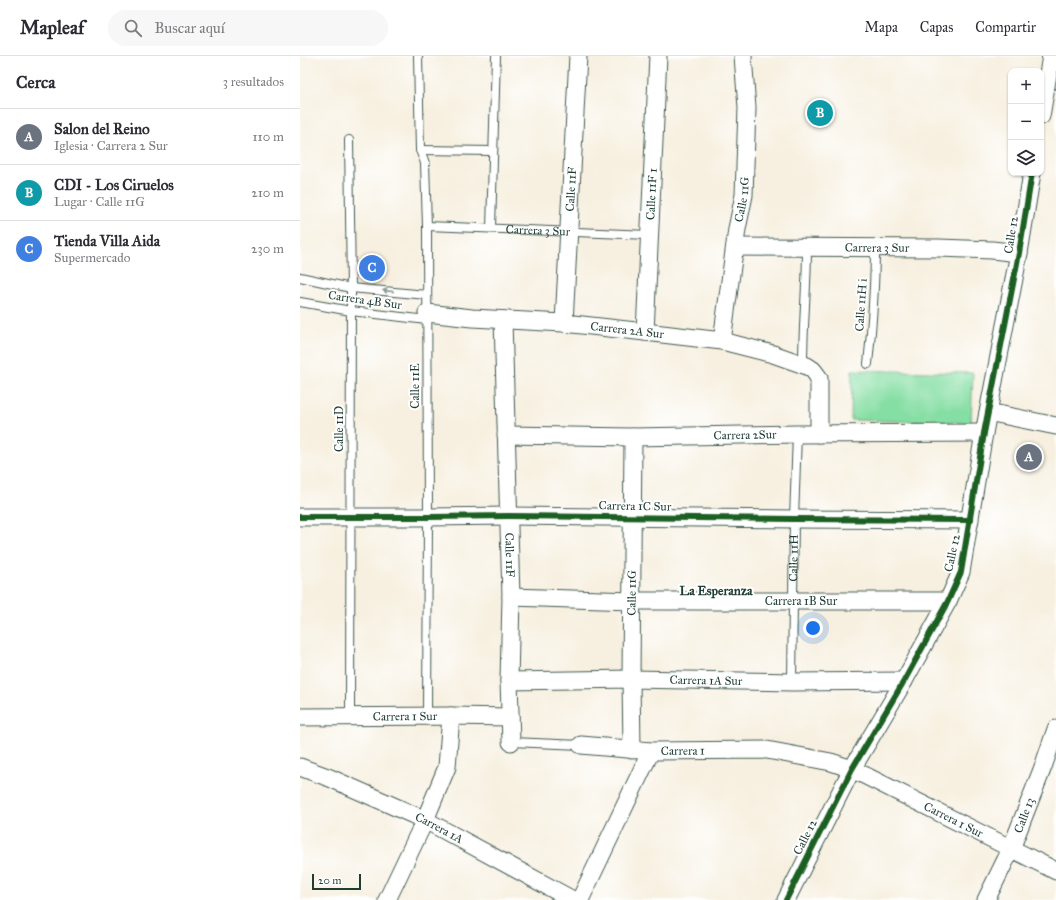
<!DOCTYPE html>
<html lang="es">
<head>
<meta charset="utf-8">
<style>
  :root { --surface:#fff; --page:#f7f7f7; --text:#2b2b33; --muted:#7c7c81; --line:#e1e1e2; --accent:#0f766e }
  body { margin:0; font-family:"IM FELL Great Primer",serif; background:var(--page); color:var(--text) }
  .controls { position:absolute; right:12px; top:12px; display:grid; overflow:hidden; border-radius:8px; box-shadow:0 1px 3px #0004 }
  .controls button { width:36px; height:36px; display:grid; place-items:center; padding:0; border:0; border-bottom:1px solid var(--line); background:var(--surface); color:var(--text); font:20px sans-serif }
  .scale { position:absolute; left:12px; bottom:10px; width:49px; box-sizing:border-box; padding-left:4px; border:2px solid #1f3d34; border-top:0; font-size:11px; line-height:14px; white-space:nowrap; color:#1f3d34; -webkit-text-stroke:3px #fff; paint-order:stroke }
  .you { position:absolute; left:513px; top:572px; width:14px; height:14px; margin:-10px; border:3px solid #fff; border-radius:50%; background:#1a73e8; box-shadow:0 0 0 6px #1a73e833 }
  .badge { display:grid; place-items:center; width:26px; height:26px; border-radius:50%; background:var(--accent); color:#fff; font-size:13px; font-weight:700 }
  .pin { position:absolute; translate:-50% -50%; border:2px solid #fff; box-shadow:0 1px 4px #0006 }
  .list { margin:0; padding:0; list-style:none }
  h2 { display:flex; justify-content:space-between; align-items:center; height:52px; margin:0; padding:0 16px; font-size:17px }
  h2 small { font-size:13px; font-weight:400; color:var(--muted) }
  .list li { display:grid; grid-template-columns:26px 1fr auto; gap:12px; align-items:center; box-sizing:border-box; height:56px; padding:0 16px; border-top:1px solid var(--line) }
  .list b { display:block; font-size:15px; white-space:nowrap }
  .list p { margin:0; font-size:13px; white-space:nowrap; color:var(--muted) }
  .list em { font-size:13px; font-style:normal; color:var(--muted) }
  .icon { flex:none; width:22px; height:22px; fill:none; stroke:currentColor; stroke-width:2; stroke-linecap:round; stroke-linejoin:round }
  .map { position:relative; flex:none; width:756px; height:844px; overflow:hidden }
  header { display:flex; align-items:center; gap:24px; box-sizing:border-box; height:56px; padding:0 20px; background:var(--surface); border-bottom:1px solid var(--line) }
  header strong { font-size:19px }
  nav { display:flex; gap:22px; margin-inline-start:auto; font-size:14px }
  .search { width:280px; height:36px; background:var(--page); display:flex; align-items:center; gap:10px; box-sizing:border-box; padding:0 14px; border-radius:22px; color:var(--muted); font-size:15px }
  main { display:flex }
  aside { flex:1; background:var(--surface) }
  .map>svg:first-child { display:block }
  .green { fill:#85dea3; stroke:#528e6c }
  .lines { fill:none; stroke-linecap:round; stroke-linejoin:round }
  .lane-casing { stroke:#3f584e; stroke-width:10 }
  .street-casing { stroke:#3f584e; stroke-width:19 }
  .lane { stroke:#fff; stroke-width:8 }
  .street { stroke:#fff; stroke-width:17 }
  .cycleway-casing { stroke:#fff; stroke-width:8 }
  .cycleway { stroke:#1b5e20; stroke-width:6 }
  .oneway { fill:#8f9e9a }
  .labels { text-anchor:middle; stroke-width:4; stroke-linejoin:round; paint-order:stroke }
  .street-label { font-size:12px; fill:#1f3d34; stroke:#fff }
  .neighbourhood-label { font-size:13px; font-weight:bold; fill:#1f3d34; stroke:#fff }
</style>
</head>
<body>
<header>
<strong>Mapleaf</strong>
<div class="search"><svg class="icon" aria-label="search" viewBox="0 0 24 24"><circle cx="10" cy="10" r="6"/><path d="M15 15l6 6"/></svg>Buscar aquí</div>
<nav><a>Mapa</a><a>Capas</a><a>Compartir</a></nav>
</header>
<main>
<aside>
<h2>Cerca<small>3 resultados</small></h2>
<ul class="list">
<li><span class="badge" style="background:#6b7280">A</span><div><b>Salon del Reino</b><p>Iglesia · Carrera 2 Sur</p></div><em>110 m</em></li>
<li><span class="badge" style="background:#0f9aa8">B</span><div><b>CDI - Los Ciruelos</b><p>Lugar · Calle 11G</p></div><em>210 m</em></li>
<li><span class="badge" style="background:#3f7fe0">C</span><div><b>Tienda Villa Aida</b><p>Supermercado</p></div><em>230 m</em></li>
</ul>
</aside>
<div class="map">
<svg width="756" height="844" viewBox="0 0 756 844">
  <rect width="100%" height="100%" fill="#fff"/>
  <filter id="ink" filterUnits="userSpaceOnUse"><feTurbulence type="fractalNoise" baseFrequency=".025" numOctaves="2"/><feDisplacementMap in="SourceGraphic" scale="8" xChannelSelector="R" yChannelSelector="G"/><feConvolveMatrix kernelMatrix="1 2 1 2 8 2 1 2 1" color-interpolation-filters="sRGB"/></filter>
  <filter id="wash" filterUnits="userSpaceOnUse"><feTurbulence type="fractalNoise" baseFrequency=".012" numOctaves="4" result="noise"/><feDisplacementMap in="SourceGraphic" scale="16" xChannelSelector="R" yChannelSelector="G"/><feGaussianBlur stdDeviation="0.9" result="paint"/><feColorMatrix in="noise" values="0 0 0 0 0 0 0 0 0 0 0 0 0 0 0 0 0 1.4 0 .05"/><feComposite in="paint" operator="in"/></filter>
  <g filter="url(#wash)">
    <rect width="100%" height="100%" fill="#f7f0e0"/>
    <path class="green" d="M552 314 673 317 671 367 551 364Z"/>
  </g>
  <g filter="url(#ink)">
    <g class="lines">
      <defs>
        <g id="lane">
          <path d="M118 0 120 94 125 107 127 170 128 461 127 661"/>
          <path d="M49 84 51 232 50 662"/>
          <path d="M120 94 193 95"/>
          <path id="s1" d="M127 170 349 179"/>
          <path d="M191 172 196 0"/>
          <path d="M0 221 51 232 127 239"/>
          <path d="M0 246 51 255 127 264"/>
          <path d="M503 308C503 269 507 230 507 191"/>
          <path d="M568 308C572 269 575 230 575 191"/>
          <path id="s2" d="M492 626 494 463 497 378"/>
          <path d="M211 686 281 689"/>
        </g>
        <g id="street">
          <path d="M741 60 751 0"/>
          <path id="s3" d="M435 191 639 192 692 194 719 197"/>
          <path id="s4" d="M127 257 172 262 264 267 345 276 422 285 473 298 507 310 513 314 519 322V378"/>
          <path id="s5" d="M203 264 211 541 209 625 211 686"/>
          <path id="s6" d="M264 267 278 0"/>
          <path id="s7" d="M345 276 358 0"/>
          <path id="s8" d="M422 285 437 173 444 139 447 52 443 0"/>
          <path d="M688 356 756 370"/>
          <path id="s9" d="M206 379 333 381 497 378 684 377"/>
          <path d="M0 461H128L209 460 494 463 670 464"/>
          <path id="s10" d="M211 541 332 545H648"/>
          <path id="s11" d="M209 625 331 623 492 626 604 625"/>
          <path id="s12" d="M0 661 151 660 210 661"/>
          <path id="s13" d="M281 689 351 695 467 694 531 706 552 713 756 815"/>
          <path id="s14" d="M332 694 331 623 333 381"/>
          <path id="s15" d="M0 711 30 722 125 764 273 844"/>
          <path d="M87 844 125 764 147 711 151 660"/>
          <path d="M280 844 351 695"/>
          <path d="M486 844 552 713 604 625 648 545 661 516 684 377 719 197 732 117"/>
          <path id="s16" d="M686 844 711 793 743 711 756 673"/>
        </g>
      </defs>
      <use href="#lane" class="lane-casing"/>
      <use href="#street" class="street-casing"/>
      <use href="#lane" class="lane"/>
      <use href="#street" class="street"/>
      <defs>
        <g id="cycleway">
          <path d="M0 461H128L209 460 494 463 670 464"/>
          <path d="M486 844 552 713 604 625 648 545 661 516 684 377 719 197 732 117"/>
        </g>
      </defs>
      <use href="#cycleway" class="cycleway-casing"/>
      <use href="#cycleway" class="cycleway"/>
    </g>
    <defs><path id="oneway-solid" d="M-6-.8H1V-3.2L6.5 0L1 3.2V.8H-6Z"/></defs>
    <use class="oneway" href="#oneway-solid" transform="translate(88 235) rotate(-174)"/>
  </g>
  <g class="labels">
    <g class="street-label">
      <text dy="4" stroke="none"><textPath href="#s6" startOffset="134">Calle 11F</textPath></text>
      <text dy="4" stroke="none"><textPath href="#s7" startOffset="138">Calle 11F 1</textPath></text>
      <text dy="4" stroke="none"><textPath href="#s8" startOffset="143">Calle 11G</textPath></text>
      <text dy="4" stroke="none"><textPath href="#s1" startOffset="111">Carrera 3 Sur</textPath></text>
      <text transform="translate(711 179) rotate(-81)" y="4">Calle 12</text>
      <text dy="4" stroke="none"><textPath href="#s3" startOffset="142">Carrera 3 Sur</textPath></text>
      <text transform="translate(65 244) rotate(8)" y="4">Carrera 4B Sur</text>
      <text transform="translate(561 249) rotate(-86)" y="4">Calle 11H i</text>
      <text dy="4" stroke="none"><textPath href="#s4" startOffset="201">Carrera 2A Sur</textPath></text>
      <text transform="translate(115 330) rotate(-90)" y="4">Calle 11E</text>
      <text transform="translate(39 373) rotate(-90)" y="4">Calle 11D</text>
      <text dy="4" stroke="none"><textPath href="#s9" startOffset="239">Carrera 2Sur</textPath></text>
      <text transform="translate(335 450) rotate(1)" y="4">Carrera 1C Sur</text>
      <text transform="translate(652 497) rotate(-78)" y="4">Calle 12</text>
      <text dy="4" stroke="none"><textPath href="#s5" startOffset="235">Calle 11F</textPath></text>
      <text dy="4" stroke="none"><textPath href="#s2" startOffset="124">Calle 11H</textPath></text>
      <text dy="4" stroke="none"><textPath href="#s14" startOffset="157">Calle 11G</textPath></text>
      <text dy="4" stroke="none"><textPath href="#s10" startOffset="290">Carrera 1B Sur</textPath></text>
      <text dy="4" stroke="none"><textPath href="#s11" startOffset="197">Carrera 1A Sur</textPath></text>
      <text dy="4" stroke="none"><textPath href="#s12" startOffset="105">Carrera 1 Sur</textPath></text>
      <text dy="4" stroke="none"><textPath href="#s13" startOffset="102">Carrera 1</textPath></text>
      <text dy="4" stroke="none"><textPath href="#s16" startOffset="93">Calle 13</textPath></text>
      <text dy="4" stroke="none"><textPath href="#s13" startOffset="387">Carrera 1 Sur</textPath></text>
      <text dy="4" stroke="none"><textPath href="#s15" startOffset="152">Carrera 1A</textPath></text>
      <text transform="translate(505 781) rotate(-63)" y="4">Calle 12</text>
    </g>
    <g class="neighbourhood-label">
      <text x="416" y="539">La Esperanza</text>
    </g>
  </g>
</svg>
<div class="controls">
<button>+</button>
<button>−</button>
<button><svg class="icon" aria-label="layers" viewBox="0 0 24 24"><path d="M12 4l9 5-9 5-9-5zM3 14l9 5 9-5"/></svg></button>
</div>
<div class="scale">20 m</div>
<div class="you"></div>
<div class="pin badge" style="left:729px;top:401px;background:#6b7280">A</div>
<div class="pin badge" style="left:520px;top:57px;background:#0f9aa8">B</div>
<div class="pin badge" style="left:72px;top:212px;background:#3f7fe0">C</div>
</div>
</main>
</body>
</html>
